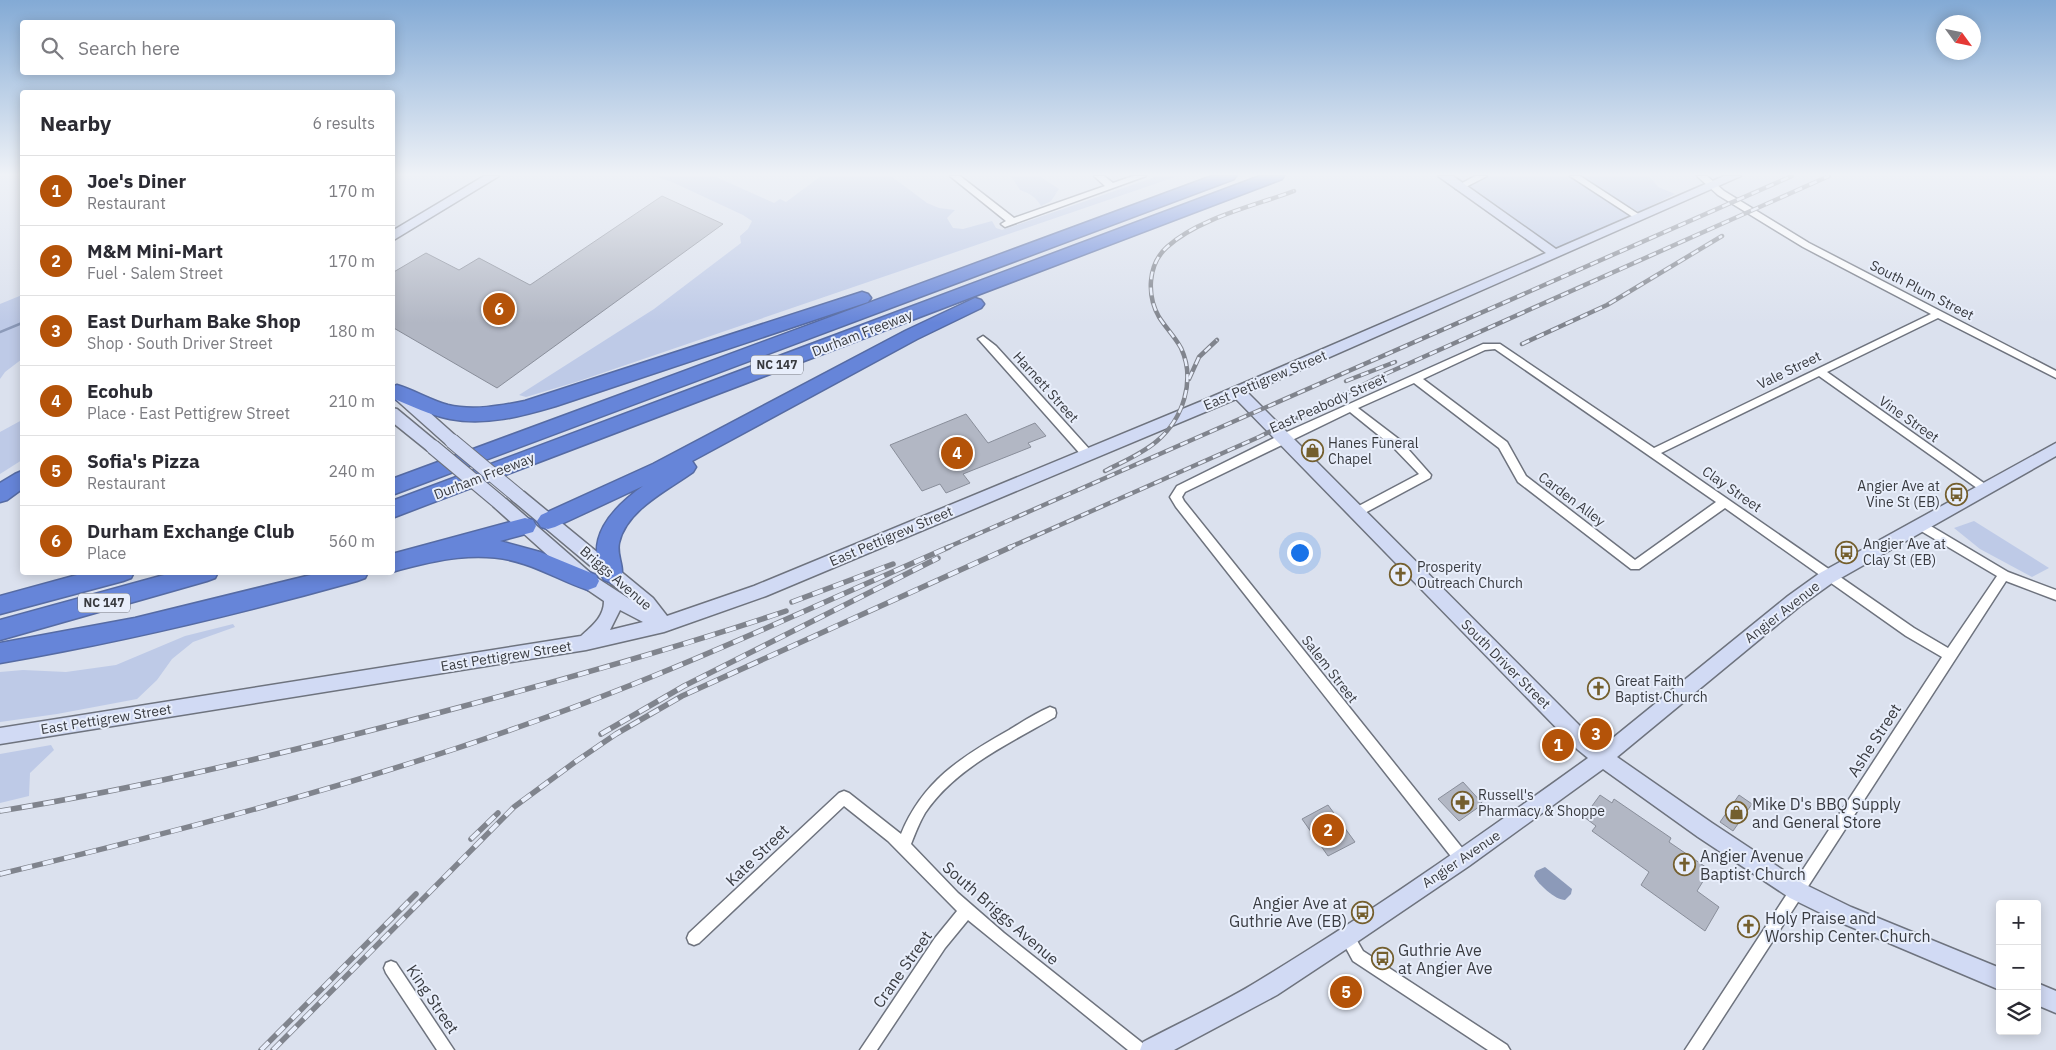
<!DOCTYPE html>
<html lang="en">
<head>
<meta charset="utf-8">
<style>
  :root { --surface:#fff; --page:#f2f2f3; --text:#2b2b33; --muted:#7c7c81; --line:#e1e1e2; --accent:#b45309 }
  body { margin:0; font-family:"IBM Plex Sans",sans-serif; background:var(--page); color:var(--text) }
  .controls { position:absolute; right:15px; bottom:15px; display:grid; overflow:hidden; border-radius:5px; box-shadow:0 2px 12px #0003 }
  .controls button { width:45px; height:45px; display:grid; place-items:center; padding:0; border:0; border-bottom:1px solid var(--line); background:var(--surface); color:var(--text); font:25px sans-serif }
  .compass { position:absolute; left:1936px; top:15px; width:45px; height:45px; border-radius:50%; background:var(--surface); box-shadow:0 2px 12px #0003; rotate:123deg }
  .you { position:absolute; left:1299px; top:552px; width:18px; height:18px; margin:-12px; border:4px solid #fff; border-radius:50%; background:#1a73e8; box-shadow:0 0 0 8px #1a73e833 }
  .badge { display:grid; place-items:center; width:32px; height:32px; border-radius:50%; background:var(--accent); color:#fff; font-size:16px; font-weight:700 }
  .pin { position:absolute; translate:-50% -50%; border:2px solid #fff; box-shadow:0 1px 5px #0006 }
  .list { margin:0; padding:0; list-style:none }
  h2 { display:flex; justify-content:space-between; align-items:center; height:65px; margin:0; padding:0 20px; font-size:21px }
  h2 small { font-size:16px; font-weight:400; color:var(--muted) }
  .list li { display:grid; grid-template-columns:32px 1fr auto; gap:15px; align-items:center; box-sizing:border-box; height:70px; padding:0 20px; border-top:1px solid var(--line) }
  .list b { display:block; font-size:19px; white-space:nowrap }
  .list p { margin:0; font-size:16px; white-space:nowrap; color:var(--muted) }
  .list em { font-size:16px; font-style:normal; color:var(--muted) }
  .icon { flex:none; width:28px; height:28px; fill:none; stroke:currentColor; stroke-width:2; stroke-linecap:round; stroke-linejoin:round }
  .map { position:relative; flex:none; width:2056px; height:1050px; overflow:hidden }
  .search { position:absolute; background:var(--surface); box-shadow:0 2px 12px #0003; left:20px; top:20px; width:375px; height:55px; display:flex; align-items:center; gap:12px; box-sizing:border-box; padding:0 18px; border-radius:5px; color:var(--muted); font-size:19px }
  .panel { position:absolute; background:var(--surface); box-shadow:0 2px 12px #0003; left:20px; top:90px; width:375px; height:485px; border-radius:5px }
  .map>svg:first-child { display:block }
  .green { fill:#becae7 }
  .water { fill:#8c9ab9 }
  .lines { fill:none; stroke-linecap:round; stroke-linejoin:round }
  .stream { stroke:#8c9ab9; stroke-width:2.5 }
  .building { fill:#b2b7c4; stroke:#898e9a }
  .street-casing { stroke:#6e737e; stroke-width:3 }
  .secondary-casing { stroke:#6e737e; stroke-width:3 }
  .highway-casing { stroke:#566ba3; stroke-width:3 }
  .street { fill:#fff; fill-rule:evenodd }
  .secondary { fill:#d1daf4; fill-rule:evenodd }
  .highway { fill:#6685d9; fill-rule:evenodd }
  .rail-far1-casing { stroke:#80848d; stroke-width:4.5 }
  .rail-casing { stroke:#80848d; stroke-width:5.5 }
  .rail-far1 { stroke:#e8eefb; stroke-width:2.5; stroke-dasharray:8; stroke-linecap:butt }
  .rail { stroke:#e8eefb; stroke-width:4; stroke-dasharray:11; stroke-linecap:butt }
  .secondary-bridge-casing { stroke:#6e737e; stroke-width:16; stroke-linecap:butt }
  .secondary-bridge { stroke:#d1daf4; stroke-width:14 }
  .labels { text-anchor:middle; stroke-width:4; stroke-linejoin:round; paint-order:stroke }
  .shield { fill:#e8eefb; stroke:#6e7178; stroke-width:1 }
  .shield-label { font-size:12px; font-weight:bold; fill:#393b40 }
  .street-label { font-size:14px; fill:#393b40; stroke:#e8eefb }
  .poi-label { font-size:14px; fill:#393b40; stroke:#e8eefb; text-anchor:start }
  .near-street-label { font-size:16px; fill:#393b40; stroke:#e8eefb }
  .near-poi-label { font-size:16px; fill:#393b40; stroke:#e8eefb; text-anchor:start }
</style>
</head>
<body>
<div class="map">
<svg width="2056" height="1050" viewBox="0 0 2056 1050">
  <rect width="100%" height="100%" fill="#dbe1ee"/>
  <g class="green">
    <path d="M654 176H714L774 203 780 199 786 202 821 176H891L927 203 939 208 955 210 947 218 953 228 963 229 992 221 996 228 1002 230 1158 176H1178L576 382 526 397 519 395 654 309 741 243 740 236 748 229 752 221 743 215 672 182Z"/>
    <path d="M1011 176H1039L1059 189 1051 201 1041 206C1036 197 1029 193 1020 190Z"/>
    <path d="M1488 176H1571L1636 217 1554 251 1464 188Z"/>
    <path d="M1578 176H1649L1658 187 1675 194 1639 212Z"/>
    <path d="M22 295V359L5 372 0 379V304Z"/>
    <path d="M22 420V460L0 474V432Z"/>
    <path d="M1974 521 2049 568 2032 577 1980 549 1954 528Z"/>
    <path d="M233 624 235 627 193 642 172 659 157 680 137 699 57 714 0 722V672L23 670 66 672 116 665 185 636Z"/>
    <path d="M51 745 54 750 30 773 29 796 0 803V754Z"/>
  </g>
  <path class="water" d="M1545 867 1572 889 1571 894 1565 900C1555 900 1538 884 1534 876L1536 871Z"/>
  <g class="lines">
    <path class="stream" d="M0 332 22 323"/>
  </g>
  <g class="building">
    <path d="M662 196 723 224 497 388 392 327V273L426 253 459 270 479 258 530 285Z"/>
    <path d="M966 414 988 443 1035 423 1046 436 1028 443 1031 447 963 474 970 483 946 493 940 484 922 491 890 445Z"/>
    <path d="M1463 782 1483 804 1459 821 1438 799Z"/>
    <path d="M1600 795 1612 803 1614 799 1671 838 1669 842 1710 870 1697 891 1719 907 1705 931 1641 885 1649 872 1592 831 1596 826 1584 817Z"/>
    <path d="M1739 795 1752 804 1733 831 1720 822Z"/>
    <path d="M1328 805 1355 842 1328 856 1302 819Z"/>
    <path d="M1347 976 1360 1002 1345 1007 1332 982Z"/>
  </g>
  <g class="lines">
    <defs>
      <g id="street">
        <path d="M950 176H960L1014 218 1105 186 1094 176H1104L1113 183 1133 176H1146L1005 227 1001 224 1006 221Z"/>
        <path d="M1475 176H1487L1462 189H1456L1455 187Z"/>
        <path d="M1570 176H1580L1643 217 1639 220 1636 219Z"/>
        <path d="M1697 176H1707L1724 191 1809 243 2056 371V378L1938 318 1827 372 1988 486 1989 489 1984 493 1819 376 1661 453 1914 628 1948 648 1997 576 1916 528 1914 525 1916 522H1924L2008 572 2056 590V600L2006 581 1702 1050H1685L1942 657 1906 636 1725 508 1639 569H1631L1518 482 1499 448 1414 383 1358 408 1400 440 1431 475 1430 478 1361 515H1353L1351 512 1353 509 1419 474 1392 446 1350 412 1185 492 1182 497 1184 501 1467 854 1469 859 1467 864 1462 866 1457 864 1176 507 1170 497 1177 486 1280 435 1483 344H1500L1654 448 1931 314 1803 247 1718 195ZM1495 349 1716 502 1635 560 1526 476 1507 442 1423 379 1485 350Z"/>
        <path d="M983 336 996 346 1091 451 1092 454 1091 457H1083L980 341 978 339Z"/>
        <path d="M1050 707 1055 709 1056 713 1055 717C1010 743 955 768 925 813 919 823 915 834 911 844L958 893 1004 933 1145 1045 1148 1050H1128L968 920 945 948 877 1050H860L935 938 957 911 888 841 844 806 699 943 694 945 689 943 687 938 689 933 839 793 844 791 849 793 901 834C923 781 961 757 1009 730 1022 722 1036 713 1050 707Z"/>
        <path d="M1347 930 1352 932 1363 951 1507 1045 1510 1050H1488L1353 961 1340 937 1342 932Z"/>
        <path d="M391 961 396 963 454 1050H437L386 973 384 968 386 963Z"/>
      </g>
      <g id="secondary">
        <path d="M484 176H499L392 241V231Z"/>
        <path d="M1438 176H1453L1556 249 1724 176H1741L1248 393 1591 737 1603 746 1788 596 1820 573 2056 443V456L1832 583 1800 606 1617 757 1712 823 1804 884 1851 907 2000 968V990L1837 921 1790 898 1698 837 1603 769 1469 866 1354 944 1277 995 1174 1050H1140L1143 1042C1183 1021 1225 1002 1263 978 1375 910 1482 834 1588 758L1577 749 1236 399 766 596 664 632 586 650 0 744V728L581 636C592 626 604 617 604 601L582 586 494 507 492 503 494 499 500 497 506 499 594 576 631 600 512 500 510 496 512 492 518 490 524 492 653 598 667 616 754 586 1202 401 1546 253ZM620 610 643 622 610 630Z"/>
        <path d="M396 386 401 387 457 437 460 441 457 445 452 447 447 445 392 396V387Z"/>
        <path d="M392 408 397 409 438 443 441 447 438 451 433 453 428 451 392 422Z"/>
        <path d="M2037 983 2056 991V1013L2037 1005Z"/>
      </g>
      <g id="highway">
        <path d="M1212 176H1236L1234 179 392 495V479Z"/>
        <path d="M1260 176H1284L1282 179 392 518V501Z"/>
        <path d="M862 292 868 294 871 298 868 302 556 406C522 416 486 426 450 419 430 415 411 406 392 398V387L397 385C414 390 430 400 448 405 473 411 500 406 525 401Z"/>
        <path d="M975 298 981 300 984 304 981 308 917 339 692 461 696 467 693 472C668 490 626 510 619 543 616 556 626 568 620 580L612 583 604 580C583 539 611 509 643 486L555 527 548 529 541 527 537 521 541 515 653 464 905 331Z"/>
        <path d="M22 471V489L7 500 0 502V483L15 474Z"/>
        <path d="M525 518 533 520 536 526 533 532 500 541 540 552 596 575 599 581 596 587 588 590C566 583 546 571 524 564 481 549 435 560 392 572V554Z"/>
        <path d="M88 572H134L131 578 123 581 0 614V596Z"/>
        <path d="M175 572H218L215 578 207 581 0 640V620Z"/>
        <path d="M323 572H368L365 578 357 581C239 614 121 642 0 663V643L135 618Z"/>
      </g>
    </defs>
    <use href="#street" class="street-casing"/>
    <use href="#secondary" class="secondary-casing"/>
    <use href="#highway" class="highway-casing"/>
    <use href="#street" class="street"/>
    <use href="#secondary" class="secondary"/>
    <use href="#highway" class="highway"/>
    <defs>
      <g id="rail-far1">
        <path d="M1522 344 1607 305 1722 236"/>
        <path d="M1189 379 1199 357 1217 340"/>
        <path d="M1346 381 1395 362"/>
        <path d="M1105 471C1122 462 1142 454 1157 441 1183 419 1196 380 1181 348 1175 337 1166 328 1159 317 1147 296 1147 265 1167 247 1199 218 1254 206 1294 191"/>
        <path d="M946 548 1792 176"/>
        <path d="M1008 548 1259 437 1383 375 1829 176"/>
      </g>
      <g id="rail">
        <path d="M792 602 893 564"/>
        <path d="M601 734 684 686 938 558"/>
        <path d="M0 811C148 787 293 751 438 713 555 682 671 650 786 611"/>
        <path d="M471 839 498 813"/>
        <path d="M0 874C179 831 357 785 530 723 673 673 810 608 949 547"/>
        <path d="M261 1050 416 894"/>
        <path d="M273 1050 514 807 575 762 616 734 682 696 1011 547"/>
      </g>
    </defs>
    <use href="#rail-far1" class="rail-far1-casing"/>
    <use href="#rail" class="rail-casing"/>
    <use href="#rail-far1" class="rail-far1"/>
    <use href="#rail" class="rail"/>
    <defs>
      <g id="secondary-bridge">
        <path d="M452 441 518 496"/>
        <path d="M433 447 500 503"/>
      </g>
    </defs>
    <use href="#secondary-bridge" class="secondary-bridge-casing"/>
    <use href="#secondary-bridge" class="secondary-bridge"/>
  </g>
  <linearGradient id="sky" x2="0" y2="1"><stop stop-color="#83aad5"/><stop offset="0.54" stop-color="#eff2f7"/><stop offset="1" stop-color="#eff2f7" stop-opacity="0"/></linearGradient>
  <rect width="2056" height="323" fill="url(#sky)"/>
  <defs>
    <symbol id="shop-ring" viewBox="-11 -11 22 22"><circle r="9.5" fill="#e8eefb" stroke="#745f2e" stroke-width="1.5"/><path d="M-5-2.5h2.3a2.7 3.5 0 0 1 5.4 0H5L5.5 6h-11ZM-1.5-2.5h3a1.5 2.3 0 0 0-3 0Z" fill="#745f2e"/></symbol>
    <symbol id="bus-ring" viewBox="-11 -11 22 22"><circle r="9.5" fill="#e8eefb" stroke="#745f2e" stroke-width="1.5"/><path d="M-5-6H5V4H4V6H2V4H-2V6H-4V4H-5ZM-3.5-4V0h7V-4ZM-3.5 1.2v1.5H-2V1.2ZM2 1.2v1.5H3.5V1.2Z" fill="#745f2e"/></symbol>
    <symbol id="church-ring" viewBox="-11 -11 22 22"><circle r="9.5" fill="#e8eefb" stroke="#745f2e" stroke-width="1.5"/><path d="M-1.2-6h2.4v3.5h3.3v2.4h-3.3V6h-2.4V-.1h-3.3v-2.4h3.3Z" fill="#745f2e"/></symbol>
    <symbol id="pharmacy-ring" viewBox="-11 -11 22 22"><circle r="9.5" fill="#e8eefb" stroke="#745f2e" stroke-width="1.5"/><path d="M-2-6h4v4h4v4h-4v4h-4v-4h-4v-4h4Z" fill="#745f2e"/></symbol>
  </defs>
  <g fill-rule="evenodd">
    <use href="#shop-ring" x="1300" y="438" width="25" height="25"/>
    <use href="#bus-ring" x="1944" y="482" width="25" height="25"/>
    <use href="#bus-ring" x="1834" y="540" width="25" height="25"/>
    <use href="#church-ring" x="1388" y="562" width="25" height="25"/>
    <use href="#church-ring" x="1586" y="676" width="25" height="25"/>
    <use href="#pharmacy-ring" x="1450" y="790" width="25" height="25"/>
    <use href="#shop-ring" x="1724" y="800" width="25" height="25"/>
    <use href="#church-ring" x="1672" y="852" width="25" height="25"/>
    <use href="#bus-ring" x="1350" y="900" width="25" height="25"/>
    <use href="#church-ring" x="1736" y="914" width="25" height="25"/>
    <use href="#bus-ring" x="1370" y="946" width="25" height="25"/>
  </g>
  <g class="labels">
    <g class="shield">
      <rect x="751" y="355.5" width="52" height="19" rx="4"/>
      <rect x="78" y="593.5" width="52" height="19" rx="4"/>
    </g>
    <g class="shield-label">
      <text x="777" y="369">NC 147</text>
      <text x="104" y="607">NC 147</text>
    </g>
    <g class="street-label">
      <text transform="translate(1922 290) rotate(27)" y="5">South Plum Street</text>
      <text transform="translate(862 333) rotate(-21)" y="5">Durham Freeway</text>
      <text transform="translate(1789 370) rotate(-26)" y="5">Vale Street</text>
      <text transform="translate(1265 380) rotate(-23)" y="5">East Pettigrew Street</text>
      <text transform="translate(1046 387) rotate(48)" y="5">Harnett Street</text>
      <text transform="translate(1328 403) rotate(-24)" y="5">East Peabody Street</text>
      <text transform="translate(1909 419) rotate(35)" y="5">Vine Street</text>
      <text transform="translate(484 476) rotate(-21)" y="5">Durham Freeway</text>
      <text transform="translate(1732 489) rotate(35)" y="5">Clay Street</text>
      <text transform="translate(1572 499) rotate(37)" y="5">Carden Alley</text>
      <text transform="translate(891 536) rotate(-23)" y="5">East Pettigrew Street</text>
      <text transform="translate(616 578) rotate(41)" y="5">Briggs Avenue</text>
      <text transform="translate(1782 612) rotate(-38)" y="5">Angier Avenue</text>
      <text transform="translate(506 656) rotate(-9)" y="5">East Pettigrew Street</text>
      <text transform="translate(1506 664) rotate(45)" y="5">South Driver Street</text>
      <text transform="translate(1330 669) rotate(52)" y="5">Salem Street</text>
      <text transform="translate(106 719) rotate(-9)" y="5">East Pettigrew Street</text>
      <text transform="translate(1461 859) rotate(-34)" y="5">Angier Avenue</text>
    </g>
    <g class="poi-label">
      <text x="1328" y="448">Hanes Funeral<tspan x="1328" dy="16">Chapel</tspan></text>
      <text x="1940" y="491" text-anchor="end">Angier Ave at<tspan x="1940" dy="16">Vine St (EB)</tspan></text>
      <text x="1863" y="549">Angier Ave at<tspan x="1863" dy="16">Clay St (EB)</tspan></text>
      <text x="1417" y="572">Prosperity<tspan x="1417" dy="16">Outreach Church</tspan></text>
      <text x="1615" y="686">Great Faith<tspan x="1615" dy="16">Baptist Church</tspan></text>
      <text x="1478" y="800">Russell's<tspan x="1478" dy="16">Pharmacy &amp; Shoppe</tspan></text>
    </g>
    <g class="near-street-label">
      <text transform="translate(1874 740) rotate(-57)" y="6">Ashe Street</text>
      <text transform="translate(757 855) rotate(-44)" y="6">Kate Street</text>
      <text transform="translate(1001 913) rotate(41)" y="6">South Briggs Avenue</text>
      <text transform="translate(902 969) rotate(-55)" y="6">Crane Street</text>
      <text transform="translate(433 999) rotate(56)" y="6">King Street</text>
    </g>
    <g class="near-poi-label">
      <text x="1752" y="810">Mike D's BBQ Supply<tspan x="1752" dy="18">and General Store</tspan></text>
      <text x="1700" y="862">Angier Avenue<tspan x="1700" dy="18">Baptist Church</tspan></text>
      <text x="1347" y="909" text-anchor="end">Angier Ave at<tspan x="1347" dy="18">Guthrie Ave (EB)</tspan></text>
      <text x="1765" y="924">Holy Praise and<tspan x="1765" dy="18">Worship Center Church</tspan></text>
      <text x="1398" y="956">Guthrie Ave<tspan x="1398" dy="18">at Angier Ave</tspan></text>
    </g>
  </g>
</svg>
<div class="controls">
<button>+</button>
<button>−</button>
<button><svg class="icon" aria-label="layers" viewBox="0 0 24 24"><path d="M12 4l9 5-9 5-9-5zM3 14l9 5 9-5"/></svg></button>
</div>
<svg class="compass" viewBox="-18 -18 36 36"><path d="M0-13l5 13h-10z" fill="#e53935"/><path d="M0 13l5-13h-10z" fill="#7c7c81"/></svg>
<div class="you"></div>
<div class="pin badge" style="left:1558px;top:745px">1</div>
<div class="pin badge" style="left:1328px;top:830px">2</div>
<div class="pin badge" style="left:1596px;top:734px">3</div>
<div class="pin badge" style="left:957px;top:453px">4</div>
<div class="pin badge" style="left:1346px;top:992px">5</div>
<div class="pin badge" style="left:499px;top:309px">6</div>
<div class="search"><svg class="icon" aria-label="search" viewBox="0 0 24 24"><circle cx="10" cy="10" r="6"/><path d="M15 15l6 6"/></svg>Search here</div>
<section class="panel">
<h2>Nearby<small>6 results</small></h2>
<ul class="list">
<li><span class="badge">1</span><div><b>Joe's Diner</b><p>Restaurant</p></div><em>170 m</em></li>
<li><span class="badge">2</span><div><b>M&amp;M Mini-Mart</b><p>Fuel · Salem Street</p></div><em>170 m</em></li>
<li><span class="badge">3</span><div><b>East Durham Bake Shop</b><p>Shop · South Driver Street</p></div><em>180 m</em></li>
<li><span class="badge">4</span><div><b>Ecohub</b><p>Place · East Pettigrew Street</p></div><em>210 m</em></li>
<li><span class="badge">5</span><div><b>Sofia's Pizza</b><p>Restaurant</p></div><em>240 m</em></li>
<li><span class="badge">6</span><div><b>Durham Exchange Club</b><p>Place</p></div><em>560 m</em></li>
</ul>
</section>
</div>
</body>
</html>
